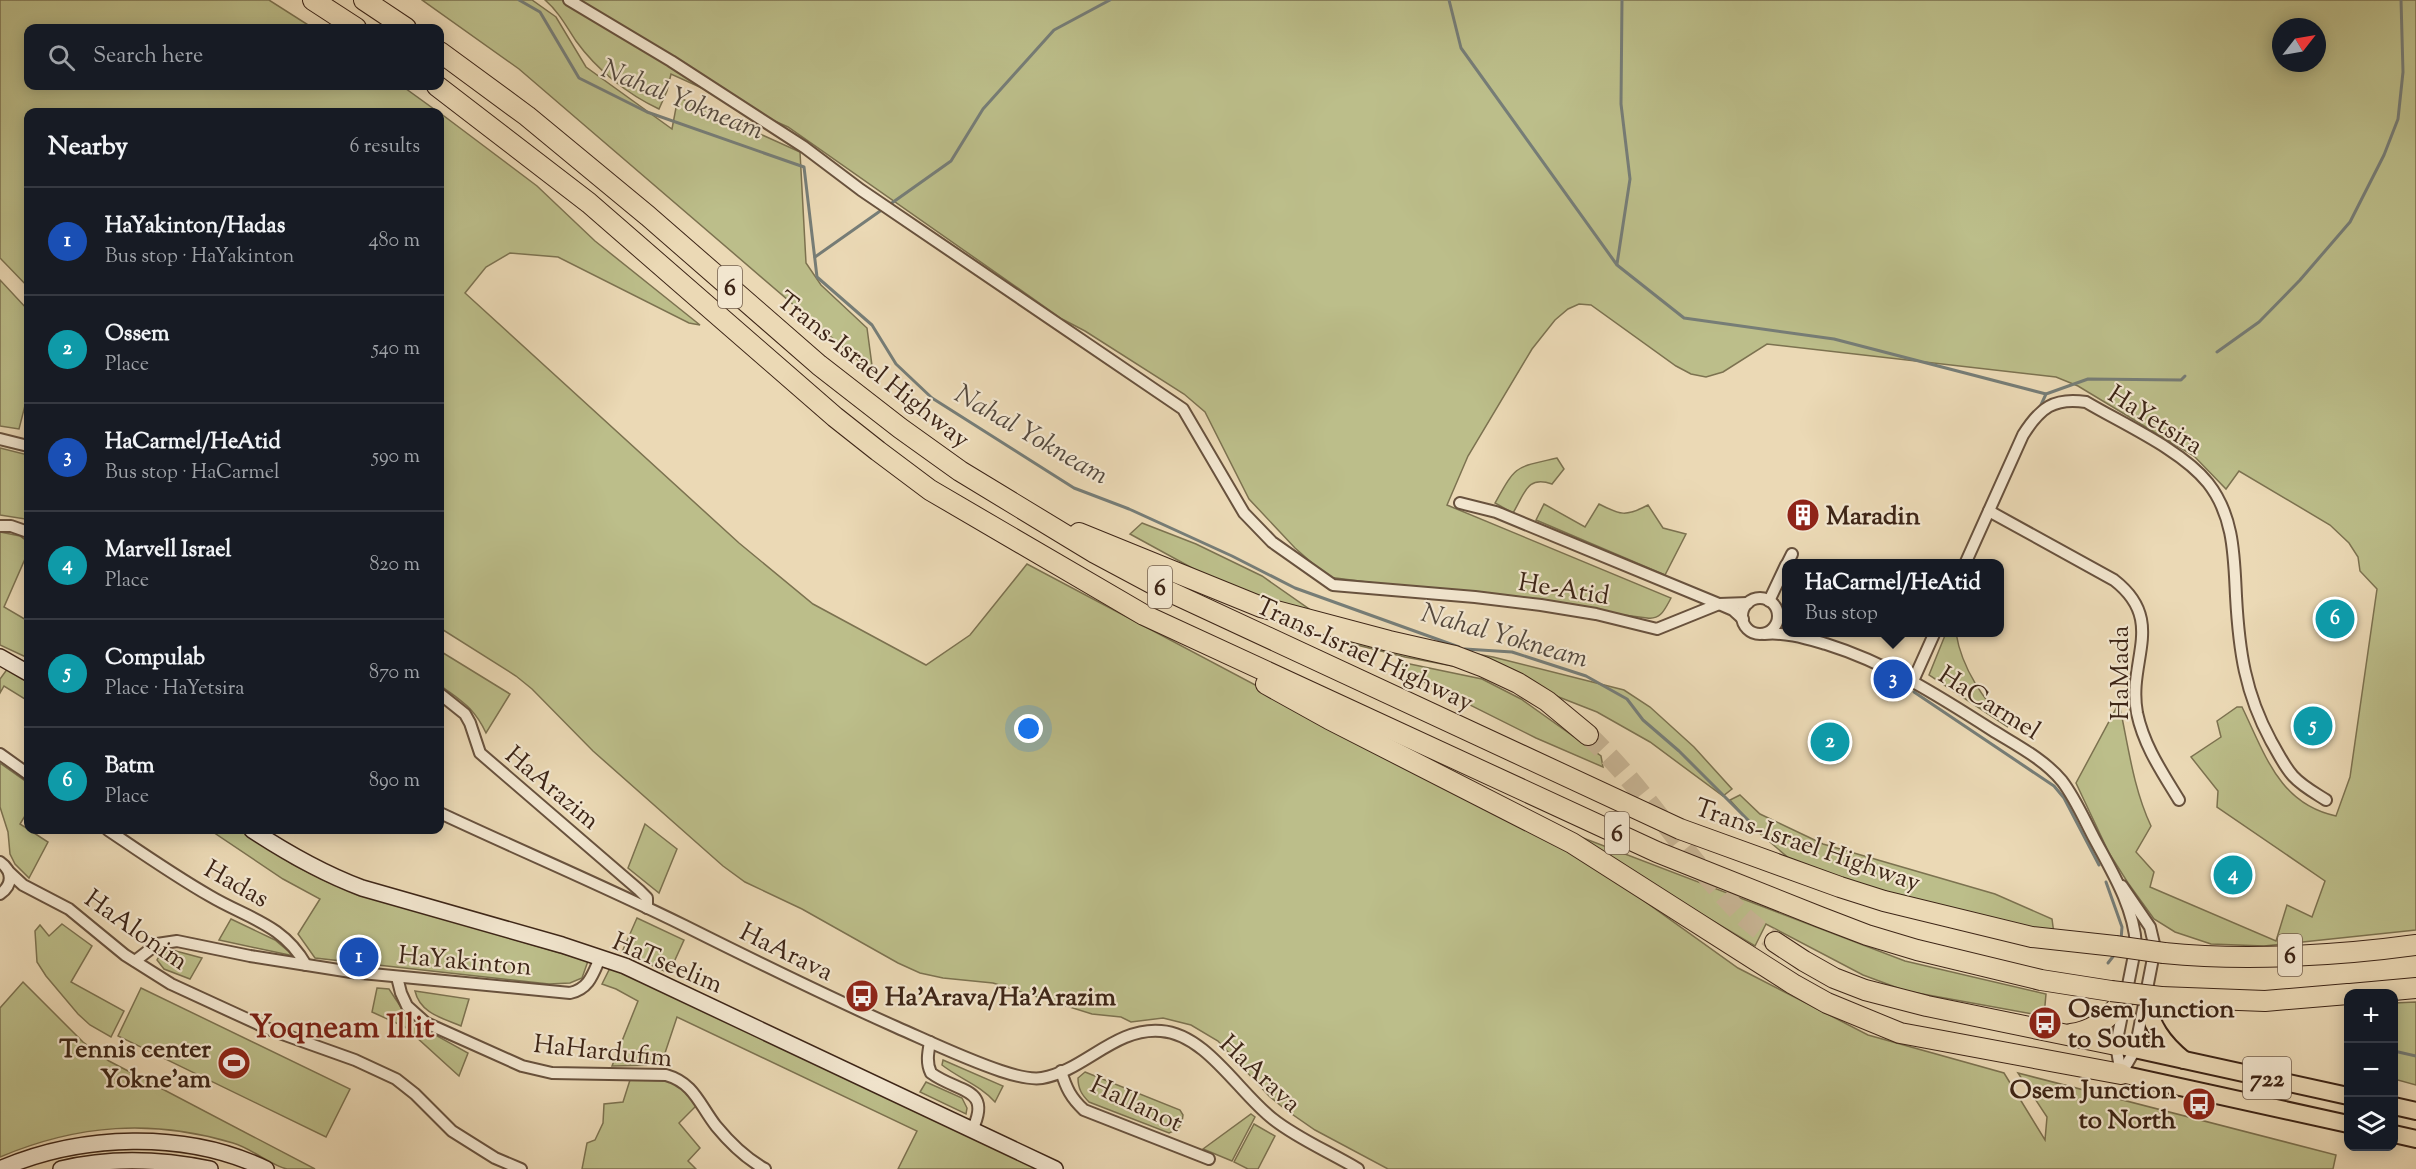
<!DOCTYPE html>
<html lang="en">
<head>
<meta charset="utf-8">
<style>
  :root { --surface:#171b24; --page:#242831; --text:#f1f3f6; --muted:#9ea1a6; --line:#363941; --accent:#db2777 }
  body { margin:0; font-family:"Sorts Mill Goudy",serif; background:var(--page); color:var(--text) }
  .controls { position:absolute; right:18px; bottom:18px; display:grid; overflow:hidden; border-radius:12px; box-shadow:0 3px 15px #0003 }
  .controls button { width:54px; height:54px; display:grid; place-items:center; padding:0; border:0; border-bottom:2px solid var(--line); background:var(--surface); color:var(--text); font:30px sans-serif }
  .compass { position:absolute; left:2272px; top:18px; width:54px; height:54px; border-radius:50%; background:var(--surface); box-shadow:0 3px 15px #0003; rotate:59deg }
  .you { position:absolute; left:1029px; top:729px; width:21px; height:21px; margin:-15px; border:4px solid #fff; border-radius:50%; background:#1a73e8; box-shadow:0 0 0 9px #1a73e833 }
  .badge { display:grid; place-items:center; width:39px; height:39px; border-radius:50%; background:var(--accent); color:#fff; font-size:20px; font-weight:700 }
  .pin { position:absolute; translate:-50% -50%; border:3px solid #fff; box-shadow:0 2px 6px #0006 }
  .popup { position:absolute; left:1782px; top:559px; width:222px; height:78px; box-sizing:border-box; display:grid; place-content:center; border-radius:12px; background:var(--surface); filter:drop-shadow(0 2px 4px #0005); font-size:20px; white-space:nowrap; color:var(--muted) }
  .popup b { font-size:22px; color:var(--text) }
  .popup::after { content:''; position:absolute; left:50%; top:100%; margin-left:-12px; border:12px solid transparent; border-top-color:var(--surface) }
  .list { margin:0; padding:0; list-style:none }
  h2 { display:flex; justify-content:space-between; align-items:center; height:78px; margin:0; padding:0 24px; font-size:26px }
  h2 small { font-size:20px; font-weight:400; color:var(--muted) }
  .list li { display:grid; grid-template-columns:39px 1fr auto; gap:18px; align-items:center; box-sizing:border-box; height:108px; padding:0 24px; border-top:2px solid var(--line) }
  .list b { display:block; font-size:22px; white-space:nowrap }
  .list p { margin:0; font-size:20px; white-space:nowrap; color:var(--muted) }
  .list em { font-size:20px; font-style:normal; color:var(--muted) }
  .icon { flex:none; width:33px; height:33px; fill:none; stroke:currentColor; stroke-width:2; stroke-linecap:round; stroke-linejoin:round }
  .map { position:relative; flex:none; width:2416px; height:1169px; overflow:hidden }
  .search { position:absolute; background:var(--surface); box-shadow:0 3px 15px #0003; left:24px; top:24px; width:420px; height:66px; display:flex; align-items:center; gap:15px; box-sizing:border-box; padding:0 21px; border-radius:12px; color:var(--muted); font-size:22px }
  .panel { position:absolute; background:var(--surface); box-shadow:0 3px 15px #0003; left:24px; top:108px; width:420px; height:726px; border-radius:12px }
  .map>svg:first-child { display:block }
  .green { fill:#bcbe8a; stroke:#7c7250; stroke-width:1.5; fill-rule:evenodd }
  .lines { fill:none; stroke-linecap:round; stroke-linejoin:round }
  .stream { stroke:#767d77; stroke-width:3 }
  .highway-tunnel { stroke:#c8b595; stroke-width:20; stroke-dasharray:20 10; stroke-linecap:butt }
  .street-casing { stroke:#68523e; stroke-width:14 }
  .secondary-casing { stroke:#3d2517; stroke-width:18 }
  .primary-casing { stroke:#3d2517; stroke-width:20 }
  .highway-casing { stroke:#3d2517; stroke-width:22 }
  .street { stroke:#f2e6cf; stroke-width:10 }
  .secondary { stroke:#f2e6cf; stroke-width:15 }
  .primary { stroke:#ebd9b5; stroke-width:16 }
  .highway { stroke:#ebd9b5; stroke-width:20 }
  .highway-bridge-casing { stroke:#3d2517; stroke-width:22; stroke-linecap:butt }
  .highway-bridge { stroke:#ebd9b5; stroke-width:20 }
  .labels { text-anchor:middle; stroke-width:4.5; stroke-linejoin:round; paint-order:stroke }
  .shield { fill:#f2e6cf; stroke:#735f4e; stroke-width:1.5 }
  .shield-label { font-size:24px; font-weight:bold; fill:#3d2517 }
  .street-label { font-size:26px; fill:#3d2517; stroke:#f2e6cf }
  .poi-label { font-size:26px; font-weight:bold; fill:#3d2517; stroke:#f2e6cf; text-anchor:start }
  .water-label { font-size:27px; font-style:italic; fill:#554a3f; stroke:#f2e6cf }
  .district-label { font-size:32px; font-weight:bold; fill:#7a1f14; stroke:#f2e6cf }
</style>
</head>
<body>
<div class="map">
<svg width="2416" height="1169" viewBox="0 0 2416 1169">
  <rect width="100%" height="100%" fill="#ebd9b5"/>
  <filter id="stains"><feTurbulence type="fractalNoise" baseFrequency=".00333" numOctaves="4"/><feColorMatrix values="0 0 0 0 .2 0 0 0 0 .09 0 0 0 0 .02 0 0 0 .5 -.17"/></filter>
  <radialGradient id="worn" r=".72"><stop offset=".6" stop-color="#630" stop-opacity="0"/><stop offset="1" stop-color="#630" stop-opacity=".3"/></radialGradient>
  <g class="green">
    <path d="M0 0H269L313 28H28V86H402L438 112H28V287L0 258Z"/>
    <path d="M422 0H532L556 17 586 67 672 129 678 97 800 152 806 263 821 285 867 328 873 373 519 69Z"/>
    <path d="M545 0H2416V930L2264 946 2211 944 2175 932 2154 919 2128 883 2109 853 2076 783 2119 703C2128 744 2133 788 2151 826L2136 852 2154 872 2150 887 2276 941 2287 905 2312 917 2325 881 2217 807 2218 791 2191 757 2221 737 2217 721 2237 707H2242C2265 754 2279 804 2336 816L2350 777 2377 589 2360 571 2358 557 2349 543 2330 525 2239 471 2226 489 2194 456 2078 386 2056 377 1767 344 1723 372 1706 377 1691 374 1676 366 1591 305 1579 304 1568 309 1555 320 1532 349 1468 456 1447 505 1671 598C1665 609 1661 620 1647 618L1328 577 1295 548 1249 499 1205 412 1184 394 1085 331 1062 319 788 127 671 74 667 91 659 109C627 94 597 70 576 41 566 26 559 12 545 0ZM2281 27H2317V63H2281Z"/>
    <path d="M440 113 537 186 595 241 700 325 689 323 558 257 510 253 486 267 465 293 739 543 813 604 926 665 970 635 1027 564 1591 863 1738 968 1868 1035 2004 1073 2045 1140 2047 1117 2018 1073 2336 1155 2333 1169H1388L1315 1130 1286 1110 1269 1096 1218 1041 1191 1025 1163 1018 1131 1022 1121 1017 1092 1014 993 983 943 978 920 973 898 963 802 909 745 882 723 866 593 751 532 689 516 676 440 628Z"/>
    <path d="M0 280 28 310V394L19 429 0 426Z"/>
    <path d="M0 448 28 455V506L25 519 0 515Z"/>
    <path d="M1557 458 1564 469 1552 484C1527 475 1525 493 1513 513L1495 503C1517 464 1514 468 1557 458Z"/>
    <path d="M1544 504 1585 527 1599 504C1620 515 1626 517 1648 505L1663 528 1686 534 1665 575 1536 520Z"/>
    <path d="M1142 523 1196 544 1262 576 1318 615 1349 631 1493 657 1624 690 1650 707 1694 747 1732 789 1723 796 1650 742 1597 712 1546 692 1474 670 1405 657 1353 644 1225 586 1130 534Z"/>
    <path d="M0 532 20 536 28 542V552L4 607 28 621V658L0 645Z"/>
    <path d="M1946 633H1956C1962 670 1984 699 2008 727L1929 675Z"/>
    <path d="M440 651 510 694 486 733C474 707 461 701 440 685Z"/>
    <path d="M1405 663 1482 679 1521 699 1601 756 1603 767 1536 738 1396 668Z"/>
    <path d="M8 668 28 680V701L4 686 0 693V679Z"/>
    <path d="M0 763 28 783V811L20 824 48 842 29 878 15 864 10 854 8 832 0 807Z"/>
    <path d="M1740 795 1760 814 1823 844 1995 894 2052 919 2054 934 1866 887 1791 860 1757 831 1730 800Z"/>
    <path d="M645 824 677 849 659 893 628 868Z"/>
    <path d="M1557 828 1905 961 2046 994 2044 1016 1906 991 1863 975 1766 924 1755 946Z"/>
    <path d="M210 830H241L292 864 328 882 359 894 588 961 582 978 570 983 549 984 315 958 298 934 320 899 283 879Z"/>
    <path d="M637 918 684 940 669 973 622 952Z"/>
    <path d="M231 919 275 940 294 956 219 940Z"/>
    <path d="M62 924 92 946 71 982 124 1011 111 1037 90 1025 78 1014 46 976 37 962 35 931 40 925 49 936Z"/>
    <path d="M172 950 202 958 190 979 164 969 157 960 161 953Z"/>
    <path d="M610 968 622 972 1039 1169H898L917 1131 677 1017 661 1065 612 1066 638 1001 616 989 602 984Z"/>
    <path d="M23 982 83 1042 109 1061 315 1169C306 1169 295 1169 287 1169 272 1166 251 1148 233 1143 153 1119 78 1124 0 1157V1008Z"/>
    <path d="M141 988 350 1089 326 1137 118 1036Z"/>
    <path d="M377 988 389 989 410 1021 468 1053 459 1076 405 1027 372 1012Z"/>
    <path d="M415 991 469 999 461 1026C442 1018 420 1013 415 991Z"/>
    <path d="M2416 1002V1085L2394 1079V1003Z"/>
    <path d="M943 1060 1003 1086 995 1102C980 1085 960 1079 942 1065Z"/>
    <path d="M1085 1072 1180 1110 1183 1115C1182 1126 1179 1129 1169 1133L1089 1102C1082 1095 1078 1089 1078 1078Z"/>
    <path d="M630 1080C664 1080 676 1075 696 1106L679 1123 700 1148 688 1161 696 1169H582L587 1143 595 1140 603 1123 604 1104 623 1102Z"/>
    <path d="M926 1082 962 1098 967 1108 966 1114 920 1092Z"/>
    <path d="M1251 1114 1255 1117 1232 1161 1203 1149Z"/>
    <path d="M1254 1124 1275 1136 1258 1169H1248L1234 1162Z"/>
  </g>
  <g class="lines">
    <g class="stream">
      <path d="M519 0 540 12 579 78 647 112 804 167 817 277 872 325 896 364 932 398 1074 488 1129 509 1232 556 1295 588 1459 647"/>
      <path d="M1449 0 1461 48 1617 265 1684 318 1834 339 2046 394"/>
      <path d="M889 205 951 161 983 109 1054 30 1110 0"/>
      <path d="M815 257 883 209"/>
      <path d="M1617 264 1630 179 1621 104 1622 0"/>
      <path d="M2217 352 2259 322 2300 280 2350 222 2384 155 2398 119 2403 72 2401 0"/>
      <path d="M2040 407 2046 394 2088 379 2181 380 2185 376"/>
      <path d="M1465 649 1512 652 1586 676 1627 699 1643 720 1679 751 1752 824"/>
      <path d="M1914 692 2054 786 2064 798 2099 865"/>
      <path d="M2106 882 2122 927 2121 940"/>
      <path d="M2108 963 2115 954"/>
      <path d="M2394 1051 2416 1056"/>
    </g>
    <path class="highway-tunnel" d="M1588 735C1647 791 1687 860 1743 916 1753 925 1765 934 1775 942"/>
    <defs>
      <g id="street">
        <path d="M569 0 671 61 804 147 861 190 1183 409 1244 513 1272 542 1333 585 1475 597 1541 605 1596 614 1657 629 1719 604 1748 603"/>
        <path d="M0 439 28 446"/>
        <path d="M1460 503 1496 512 1719 604 1733 610 1743 619"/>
        <path d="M1989 511 2114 580C2167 621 2127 660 2137 713 2144 746 2162 772 2179 800"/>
        <path d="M0 526H11L28 532"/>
        <path d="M1787 564 1792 554"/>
        <path d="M1965 564 2023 435C2040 408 2054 397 2086 402 2123 424 2182 450 2208 483 2234 516 2234 556 2236 596 2239 651 2245 693 2271 741 2278 753 2284 766 2293 776 2302 786 2315 793 2326 800"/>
        <circle cx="1760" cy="616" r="18"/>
        <path d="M1769 601 1786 565"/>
        <path d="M1764 634C1786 632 1805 638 1826 644 1887 663 1939 696 1992 730 2016 745 2044 759 2062 781 2075 798 2084 819 2094 838 2111 870 2134 907 2136 945L2116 1045 2121 1074"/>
        <path d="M1913 681 1935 632"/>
        <path d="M440 694 465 714 470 723 480 753 639 890 647 898V908"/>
        <path d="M0 754 28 774"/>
        <path d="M440 813C521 851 604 886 685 926 755 961 824 995 896 1027 930 1042 965 1059 1001 1071 1013 1075 1029 1080 1042 1078 1084 1071 1115 1027 1161 1031 1206 1034 1239 1093 1273 1119 1298 1139 1330 1152 1358 1169"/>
        <path d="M108 830C142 853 175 876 210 896 247 918 283 924 306 965"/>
        <path d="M0 862C13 871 13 885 0 894"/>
        <path d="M9 872 23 885 69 909 125 955 171 984 271 1030 355 1060 396 1079 415 1094 452 1131 495 1158 521 1169"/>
        <path d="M135 961 157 944 177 941 250 956 351 972 570 993C589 989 593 974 600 958"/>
        <path d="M397 977 401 993 407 1006 426 1023 522 1066 552 1073 666 1075C694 1083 699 1104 716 1126 730 1143 745 1158 765 1169"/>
        <path d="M930 1042C928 1053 926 1063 931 1073 958 1093 993 1087 972 1130"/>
        <path d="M1061 1071C1066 1088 1071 1098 1084 1110L1209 1159"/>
        <path d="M2121 1074 2135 1050 2155 948 2150 927 2122 886"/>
      </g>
      <g id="secondary">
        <path d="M0 657 28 673"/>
        <path d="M252 830C287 853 322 873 362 888L562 945 625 966 1055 1169"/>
        <path d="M0 1169C81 1134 185 1130 266 1169"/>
        <path d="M61 1169C110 1157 161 1159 210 1169"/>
      </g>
      <g id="primary">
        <path d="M2146 998C2150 1025 2163 1043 2184 1060"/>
        <path d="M2116 1045 2348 1096"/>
        <path d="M2121 1074 2348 1124"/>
        <path d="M2394 1106 2416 1111"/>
        <path d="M2394 1134 2416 1139"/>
      </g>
      <g id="highway">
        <path d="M313 0 356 28"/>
        <path d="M364 0 406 28"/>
        <path d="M440 52 527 116 648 216 819 365 900 428 960 471 1095 553 1153 584 1680 829 1840 887 1884 901 2032 937 2115 946"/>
        <path d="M437 86 589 203 835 417 878 451 930 490 1144 615 1657 852 1820 917 1867 935 1917 950 2041 980 2111 991"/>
        <path d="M1079 533 1261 607 1389 641 1455 656 1484 667 1518 683 1547 701 1588 735"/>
        <path d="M1266 684 1329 719 1572 843 1793 984 1827 1003 1900 1033 2121 1074"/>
        <path d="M1775 942 1804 961 1834 978 1865 990 1927 1006 2116 1045"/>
        <path d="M2164 953C2243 961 2337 956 2416 945"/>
        <path d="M2350 994 2416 988"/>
        <path d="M2161 997 2265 1001 2348 994"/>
        <path d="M2071 1034C2095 1031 2113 1015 2126 996"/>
      </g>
    </defs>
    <use href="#street" class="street-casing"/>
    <use href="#secondary" class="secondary-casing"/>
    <use href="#primary" class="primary-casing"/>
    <use href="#highway" class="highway-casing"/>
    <use href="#street" class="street"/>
    <use href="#secondary" class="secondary"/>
    <use href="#primary" class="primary"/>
    <use href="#highway" class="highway"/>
    <defs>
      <g id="highway-bridge">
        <path d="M2115 946 2164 953"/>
        <path d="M2111 991 2161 997"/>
      </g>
    </defs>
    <use href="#highway-bridge" class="highway-bridge-casing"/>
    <use href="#highway-bridge" class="highway-bridge"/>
  </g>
  <defs>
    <symbol id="building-disc" viewBox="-11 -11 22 22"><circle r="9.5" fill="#8f2418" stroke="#f2e6cf"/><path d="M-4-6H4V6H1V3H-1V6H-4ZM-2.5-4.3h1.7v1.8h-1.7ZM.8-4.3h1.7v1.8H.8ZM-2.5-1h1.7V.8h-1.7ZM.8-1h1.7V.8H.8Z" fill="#fff"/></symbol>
    <symbol id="bus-disc" viewBox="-11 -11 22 22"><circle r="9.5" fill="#8f2418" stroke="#f2e6cf"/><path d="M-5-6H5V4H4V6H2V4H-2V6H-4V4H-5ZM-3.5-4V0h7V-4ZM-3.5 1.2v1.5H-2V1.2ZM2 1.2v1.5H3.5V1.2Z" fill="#fff"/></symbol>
    <symbol id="stadium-disc" viewBox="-11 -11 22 22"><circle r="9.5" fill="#8f2418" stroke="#f2e6cf"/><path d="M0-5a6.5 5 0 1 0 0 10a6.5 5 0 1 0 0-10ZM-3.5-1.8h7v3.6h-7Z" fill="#fff"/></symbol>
  </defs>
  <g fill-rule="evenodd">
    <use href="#building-disc" x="1784" y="496" width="38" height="38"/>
    <use href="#bus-disc" x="843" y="977" width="38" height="38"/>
    <use href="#bus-disc" x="2026" y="1004" width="38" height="38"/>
    <use href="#stadium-disc" x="215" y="1044" width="38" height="38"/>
    <use href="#bus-disc" x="2180" y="1085" width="38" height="38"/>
  </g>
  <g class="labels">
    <g class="shield">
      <rect x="718" y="266" width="24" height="42" rx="4.5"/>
      <rect x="1148" y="566" width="24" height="42" rx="4.5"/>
      <rect x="1605" y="812" width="24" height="42" rx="4.5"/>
      <rect x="2278" y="934" width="24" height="42" rx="4.5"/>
      <rect x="2243" y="1057" width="48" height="42" rx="4.5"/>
    </g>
    <g class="shield-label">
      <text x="730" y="295">6</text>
      <text x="1160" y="595">6</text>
      <text x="1617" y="841">6</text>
      <text x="2290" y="963">6</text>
      <text x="2267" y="1086">722</text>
    </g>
    <g class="street-label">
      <text transform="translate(874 369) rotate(38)" y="9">Trans-Israel Highway</text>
      <text transform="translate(2156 419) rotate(32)" y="9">HaYetsira</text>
      <text transform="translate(1564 588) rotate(9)" y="9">He-Atid</text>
      <text transform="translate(1365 653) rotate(25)" y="9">Trans-Israel Highway</text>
      <text transform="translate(2119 673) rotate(-90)" y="9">HaMada</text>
      <text transform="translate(1990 702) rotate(32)" y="9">HaCarmel</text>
      <text transform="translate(553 787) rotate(40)" y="9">HaArazim</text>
      <text transform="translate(1808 844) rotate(19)" y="9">Trans-Israel Highway</text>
      <text transform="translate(237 883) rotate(29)" y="9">Hadas</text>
      <text transform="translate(137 929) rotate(35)" y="9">HaAlonim</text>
      <text transform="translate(787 951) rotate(26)" y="9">HaArava</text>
      <text transform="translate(465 960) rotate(5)" y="9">HaYakinton</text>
      <text transform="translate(668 962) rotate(23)" y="9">HaTseelim</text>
      <text transform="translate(603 1050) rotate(6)" y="9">HaHardufim</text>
      <text transform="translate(1261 1073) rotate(43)" y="9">HaArava</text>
      <text transform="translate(1137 1103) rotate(25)" y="9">HaIlanot</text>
    </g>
    <g class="poi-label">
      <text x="1826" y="524">Maradin</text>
      <text x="885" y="1005">Ha'Arava/Ha'Arazim</text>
      <text x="2068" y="1017">Osem Junction<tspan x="2068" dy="30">to South</tspan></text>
      <text x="211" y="1057" text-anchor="end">Tennis center<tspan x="211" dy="30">Yokne'am</tspan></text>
      <text x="2176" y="1098" text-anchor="end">Osem Junction<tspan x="2176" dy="30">to North</tspan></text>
    </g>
    <g class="water-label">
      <text transform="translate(683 99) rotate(22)" y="9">Nahal Yokneam</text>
      <text transform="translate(1032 434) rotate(30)" y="9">Nahal Yokneam</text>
      <text transform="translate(1505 635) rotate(16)" y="9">Nahal Yokneam</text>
    </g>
    <g class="district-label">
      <text x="342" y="1037">Yoqneam Illit</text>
    </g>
  </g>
  <rect width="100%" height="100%" filter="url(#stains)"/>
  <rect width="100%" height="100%" fill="url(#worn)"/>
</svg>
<div class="controls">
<button>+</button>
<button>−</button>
<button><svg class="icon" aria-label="layers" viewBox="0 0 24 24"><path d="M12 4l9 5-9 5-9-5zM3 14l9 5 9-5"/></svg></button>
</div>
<svg class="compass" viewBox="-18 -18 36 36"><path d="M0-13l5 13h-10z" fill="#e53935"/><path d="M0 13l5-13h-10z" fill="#9ea1a6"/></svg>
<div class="you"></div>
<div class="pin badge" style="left:359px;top:957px;background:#1a4fb4">1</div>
<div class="pin badge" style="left:1830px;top:742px;background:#0f9aa8">2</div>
<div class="pin badge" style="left:1893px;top:679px;background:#1a4fb4">3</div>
<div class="popup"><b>HaCarmel/HeAtid</b>Bus stop</div>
<div class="pin badge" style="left:2233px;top:875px;background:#0f9aa8">4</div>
<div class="pin badge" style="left:2313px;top:726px;background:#0f9aa8">5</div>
<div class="pin badge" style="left:2335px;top:619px;background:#0f9aa8">6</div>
<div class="search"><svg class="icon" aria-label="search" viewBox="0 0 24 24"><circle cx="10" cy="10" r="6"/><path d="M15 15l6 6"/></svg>Search here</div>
<section class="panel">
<h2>Nearby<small>6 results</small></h2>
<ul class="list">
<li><span class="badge" style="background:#1a4fb4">1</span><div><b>HaYakinton/Hadas</b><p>Bus stop · HaYakinton</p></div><em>480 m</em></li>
<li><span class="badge" style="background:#0f9aa8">2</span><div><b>Ossem</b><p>Place</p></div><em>540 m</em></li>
<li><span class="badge" style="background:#1a4fb4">3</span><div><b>HaCarmel/HeAtid</b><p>Bus stop · HaCarmel</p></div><em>590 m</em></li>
<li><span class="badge" style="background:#0f9aa8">4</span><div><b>Marvell Israel</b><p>Place</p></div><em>820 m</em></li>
<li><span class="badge" style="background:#0f9aa8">5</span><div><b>Compulab</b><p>Place · HaYetsira</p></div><em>870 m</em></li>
<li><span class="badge" style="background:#0f9aa8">6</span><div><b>Batm</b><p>Place</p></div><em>890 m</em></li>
</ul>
</section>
</div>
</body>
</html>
